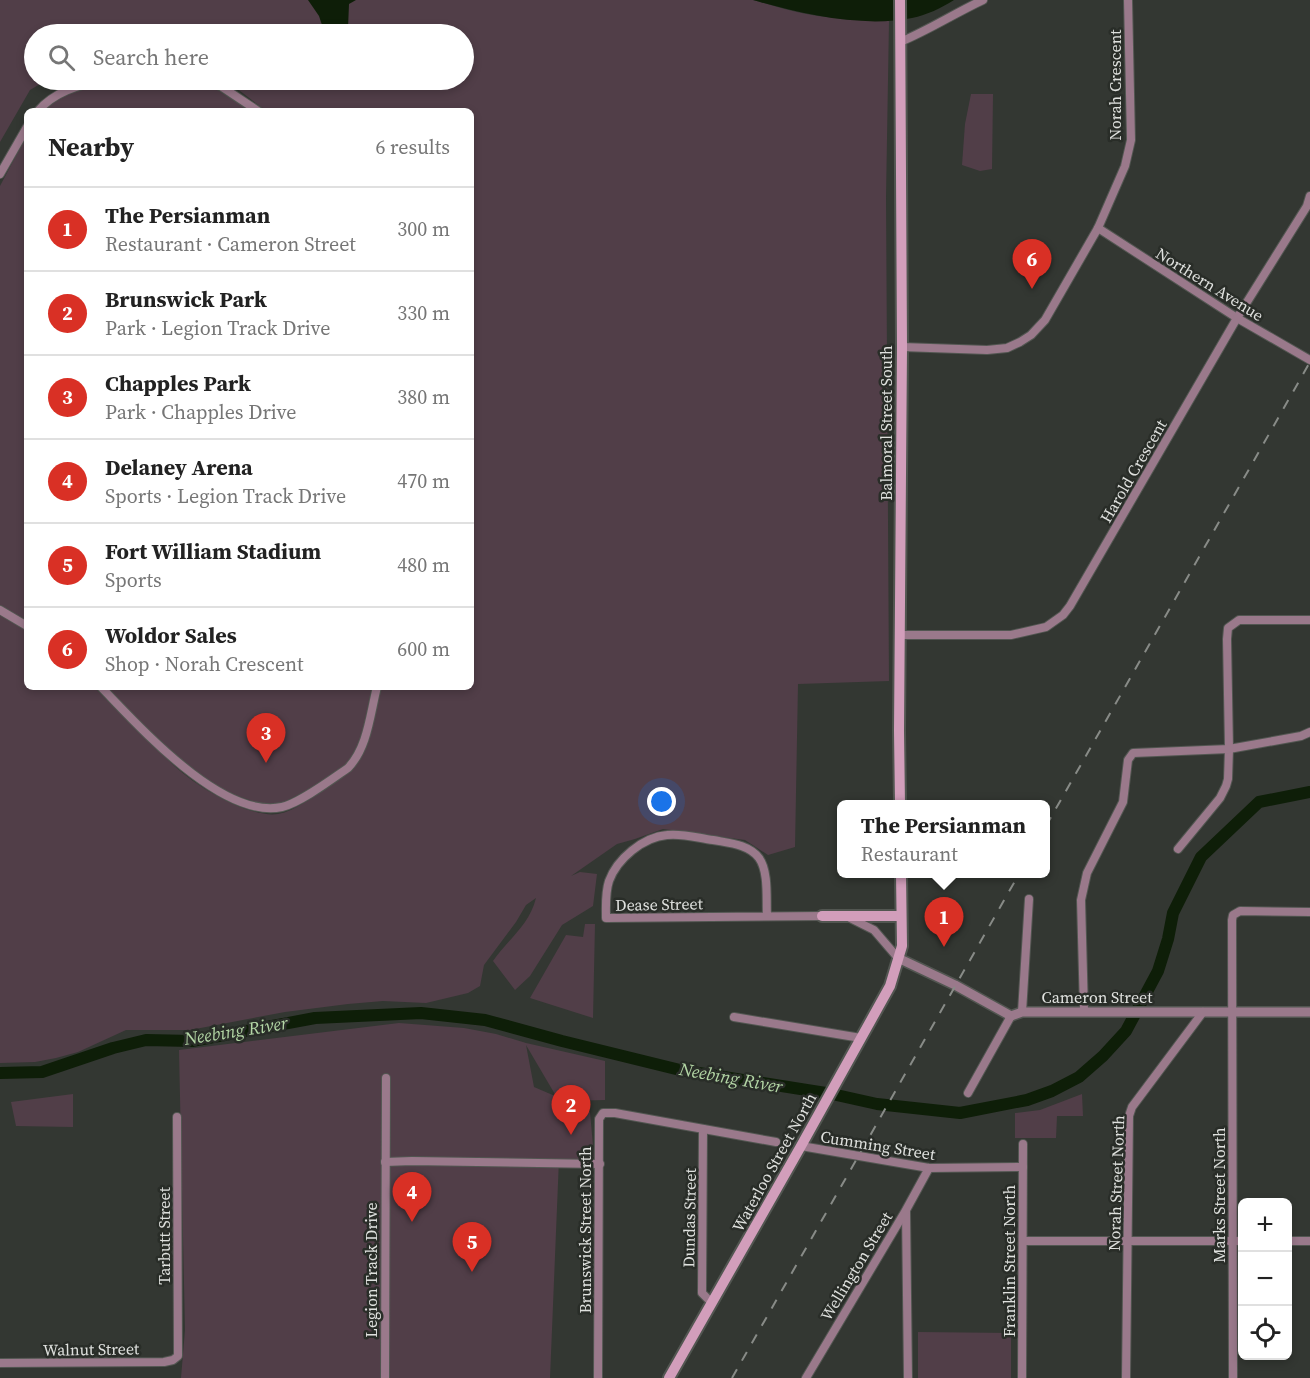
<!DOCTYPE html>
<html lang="en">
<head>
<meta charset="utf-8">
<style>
  :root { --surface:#fff; --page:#f6f6f6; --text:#222; --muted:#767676; --line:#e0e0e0; --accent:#d93025 }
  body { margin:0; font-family:"Source Serif 4",serif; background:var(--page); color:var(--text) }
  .controls { position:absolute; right:18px; bottom:18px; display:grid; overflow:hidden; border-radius:9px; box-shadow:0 3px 9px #0003 }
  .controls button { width:54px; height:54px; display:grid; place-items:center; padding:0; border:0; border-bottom:2px solid var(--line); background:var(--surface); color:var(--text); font:30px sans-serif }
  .you { position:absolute; left:662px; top:802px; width:21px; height:21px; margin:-15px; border:4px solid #fff; border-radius:50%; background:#1a73e8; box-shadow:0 0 0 9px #1a73e833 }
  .badge { display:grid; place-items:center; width:39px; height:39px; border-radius:50%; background:var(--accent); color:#fff; font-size:20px; font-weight:700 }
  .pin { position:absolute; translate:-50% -50px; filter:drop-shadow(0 2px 3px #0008) }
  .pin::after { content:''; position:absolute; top:32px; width:21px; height:18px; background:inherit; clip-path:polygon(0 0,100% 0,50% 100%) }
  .popup { position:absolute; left:837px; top:800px; width:213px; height:78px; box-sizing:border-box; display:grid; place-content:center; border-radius:9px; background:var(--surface); filter:drop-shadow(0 2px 4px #0005); font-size:20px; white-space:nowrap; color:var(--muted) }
  .popup b { font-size:22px; color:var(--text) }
  .popup::after { content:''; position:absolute; left:50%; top:100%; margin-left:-12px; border:12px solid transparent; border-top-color:var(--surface) }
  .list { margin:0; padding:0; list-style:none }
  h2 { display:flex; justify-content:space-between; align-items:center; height:78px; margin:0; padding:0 24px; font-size:26px }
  h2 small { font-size:20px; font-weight:400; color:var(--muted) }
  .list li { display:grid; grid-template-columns:39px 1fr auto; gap:18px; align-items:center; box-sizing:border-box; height:84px; padding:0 24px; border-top:2px solid var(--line) }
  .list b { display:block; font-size:22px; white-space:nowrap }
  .list p { margin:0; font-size:20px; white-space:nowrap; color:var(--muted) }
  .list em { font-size:20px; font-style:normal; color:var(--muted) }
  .icon { flex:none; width:33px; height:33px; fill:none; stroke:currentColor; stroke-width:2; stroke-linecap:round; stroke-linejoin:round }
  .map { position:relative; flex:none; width:1310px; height:1378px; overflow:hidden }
  .search { position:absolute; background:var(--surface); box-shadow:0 3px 9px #0003; left:24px; top:24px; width:450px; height:66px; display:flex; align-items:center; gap:15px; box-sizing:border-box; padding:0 21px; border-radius:33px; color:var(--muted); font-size:22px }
  .panel { position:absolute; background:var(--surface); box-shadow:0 3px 9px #0003; left:24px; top:108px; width:450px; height:582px; border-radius:9px }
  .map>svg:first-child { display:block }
  .green { fill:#513e48; fill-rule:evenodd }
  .water { fill:#0e1e08 }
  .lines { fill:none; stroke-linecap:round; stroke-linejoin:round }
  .river { stroke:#0e1e08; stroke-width:12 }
  .minor-casing { stroke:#525651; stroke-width:10 }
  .tertiary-casing { stroke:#525651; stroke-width:12 }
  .secondary-casing { stroke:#525651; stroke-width:14 }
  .minor { stroke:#9a798b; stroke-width:8 }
  .tertiary { stroke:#9a798b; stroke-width:9 }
  .secondary { stroke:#d29ebb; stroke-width:10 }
  .rail { stroke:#888b87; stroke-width:2; stroke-dasharray:10 10; stroke-linecap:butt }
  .labels { text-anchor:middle; stroke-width:5; stroke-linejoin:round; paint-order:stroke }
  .street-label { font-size:16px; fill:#dfe1de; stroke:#292d28 }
  .water-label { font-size:18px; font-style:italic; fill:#b3d6a5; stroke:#292d28 }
</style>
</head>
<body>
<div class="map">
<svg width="1310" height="1378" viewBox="0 0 1310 1378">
  <rect width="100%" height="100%" fill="#333732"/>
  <g class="green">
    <path d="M0 0H753C774 6 796 13 818 16 841 19 865 20 889 21L886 197 889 681 798 684 795 847 768 855 745 840 663 829 635 839 617 844 571 876 580 872 597 874 593 906 562 925 530 976 515 990 493 961C508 939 529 926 536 898L526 905 516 922 484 965 480 986 468 993 426 1003 383 1001 348 1004 285 1012 190 1030H126L78 1052 56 1058 35 1062 0 1063V615L27 630V687H94L121 714 99 687H372L362 735 357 750 350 760 342 768 316 786 284 802 275 805 261 804 232 794 213 785 196 773 176 755 160 750C177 776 245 819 278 814 295 811 312 797 326 788 336 780 352 772 358 762 372 740 375 712 381 687H471V111H266L235 87 218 80H464V34H34V80H47L30 90 0 142Z"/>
    <path d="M121 80H192L211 86 251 111H42L52 100 86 86Z"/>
    <path d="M971 94H993L992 169 980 171 962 165 965 124Z"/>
    <path d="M27 135V625L11 612 0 606V186Z"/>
    <path d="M585 924H595L593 1018 530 998 566 935 583 937Z"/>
    <path d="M399 1023 464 1028 496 1034 526 1043 605 1061V1100L567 1101 590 1112 594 1157 591 1158V1160L559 1159 550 1378H181L185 1330 179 1050ZM526 1045 556 1096H555L534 1087Z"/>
    <path d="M73 1094V1127L16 1126 11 1102Z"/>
    <path d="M1082 1094 1083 1116H1057L1056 1138H1015V1113L1040 1110Z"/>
    <path d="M918 1332 1011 1333V1378H918Z"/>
  </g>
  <g class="water">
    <path d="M308 0H356L349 4 348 28 351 34H325L319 16Z"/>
    <path d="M753 0H954C941 8 927 15 912 18 863 28 800 14 753 0Z"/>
  </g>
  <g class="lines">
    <path class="river" d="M0 1073 42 1072 113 1048 146 1040 192 1041 315 1018 421 1013 485 1020 562 1041 680 1070 832 1094 877 1104 960 1113 1027 1100 1052 1091 1079 1077 1103 1056 1126 1031 1158 971 1168 939 1173 913 1201 857 1259 802 1310 792"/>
    <defs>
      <g id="minor">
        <path d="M900 42C929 30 955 13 983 0"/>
        <path d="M207 80 222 87 258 111"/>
        <path d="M38 111C54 92 78 85 103 80"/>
        <path d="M0 174 27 127"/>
        <path d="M1098 228 1237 318 1310 360"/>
        <path d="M902 347 987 350 1007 348 1020 342 1031 335 1045 320 1098 228 1125 166 1131 140 1128 0"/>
        <path d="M0 610 27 626"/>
        <path d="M900 635H1011L1046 627 1063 615 1070 606 1237 318 1307 206 1310 196"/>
        <path d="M101 687C139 726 222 820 282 807 300 803 332 779 348 768 368 747 370 714 377 687"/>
        <path d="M1178 849 1220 798 1226 786 1228 779 1229 749 1227 639 1228 628 1239 620H1310"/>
        <path d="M767 916C766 899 769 872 759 858 749 844 728 843 713 840 698 838 682 833 667 835 643 837 617 859 609 881 605 893 606 906 606 918L826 916"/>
        <path d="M850 918 874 930 898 958"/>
        <path d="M1084 1011 1081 900 1087 873 1123 802 1128 760 1133 753 1229 749 1301 736 1310 732"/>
        <path d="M1022 1012 1029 899"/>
        <path d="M734 1017 861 1038"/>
        <path d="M968 1093 1011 1016"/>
        <path d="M703 1129 702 1293 712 1303"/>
        <path d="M801 1146 929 1168 1023 1167"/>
        <path d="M385 1162 412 1161 600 1164"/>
        <path d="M906 1211 908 1378"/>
        <path d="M1023 1241H1242"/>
        <path d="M1288 1241H1310"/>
        <path d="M0 1363 164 1362 173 1360 178 1356 177 1117"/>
        <path d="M385 1378 386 1078"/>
        <path d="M598 1378 599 1119 603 1113H615L776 1142"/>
        <path d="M806 1378 906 1210 929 1168"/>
        <path d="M1022 1378 1023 1144"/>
        <path d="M1126 1378 1129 1116 1132 1107 1203 1012"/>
        <path d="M1233 1378 1232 920 1233 915 1240 911 1310 912"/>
      </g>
      <path id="tertiary" d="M898 958 955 985 1011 1016 1022 1012H1310"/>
      <g id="secondary">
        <path d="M900 0 902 347 899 731 900 804"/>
        <path d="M822 916H901"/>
        <path d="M669 1378 801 1146 890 986 902 946 901 874"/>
      </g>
    </defs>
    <use href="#minor" class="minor-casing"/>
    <use href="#tertiary" class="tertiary-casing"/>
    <use href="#secondary" class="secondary-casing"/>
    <use href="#minor" class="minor"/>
    <use href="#tertiary" class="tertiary"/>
    <use href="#secondary" class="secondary"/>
    <g class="rail">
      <path d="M1046 826 1310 362"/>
      <path d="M732 1378 1019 874"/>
    </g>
  </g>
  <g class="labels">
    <g class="street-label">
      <text transform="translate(1115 85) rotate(-90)" y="6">Norah Crescent</text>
      <text transform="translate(1210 284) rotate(32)" y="6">Northern Avenue</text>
      <text transform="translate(886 423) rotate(-90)" y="6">Balmoral Street South</text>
      <text transform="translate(1133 471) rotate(-60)" y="6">Harold Crescent</text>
      <text transform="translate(659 904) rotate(-1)" y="6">Dease Street</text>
      <text x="1097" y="1003">Cameron Street</text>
      <text transform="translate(878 1145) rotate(9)" y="6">Cumming Street</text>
      <text transform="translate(774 1162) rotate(-61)" y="6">Waterloo Street North</text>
      <text transform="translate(1116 1183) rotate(-88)" y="6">Norah Street North</text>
      <text transform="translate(1219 1195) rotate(-90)" y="6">Marks Street North</text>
      <text transform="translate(689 1218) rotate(-89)" y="6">Dundas Street</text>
      <text transform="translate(585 1230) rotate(-90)" y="6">Brunswick Street North</text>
      <text transform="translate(164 1236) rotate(-90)" y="6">Tarbutt Street</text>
      <text transform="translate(1009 1261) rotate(-90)" y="6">Franklin Street North</text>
      <text transform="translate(856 1266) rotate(-59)" y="6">Wellington Street</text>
      <text transform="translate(371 1270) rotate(-90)" y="6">Legion Track Drive</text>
      <text transform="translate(91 1349) rotate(-1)" y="6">Walnut Street</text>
    </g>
    <g class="water-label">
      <text transform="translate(236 1031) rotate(-9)" y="6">Neebing River</text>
      <text transform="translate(731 1078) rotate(10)" y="6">Neebing River</text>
    </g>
  </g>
</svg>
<div class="controls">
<button>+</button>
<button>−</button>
<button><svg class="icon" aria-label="locate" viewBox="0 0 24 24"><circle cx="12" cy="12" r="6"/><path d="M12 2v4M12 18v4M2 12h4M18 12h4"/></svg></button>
</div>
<div class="you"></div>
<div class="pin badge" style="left:944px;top:947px">1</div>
<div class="popup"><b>The Persianman</b>Restaurant</div>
<div class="pin badge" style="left:571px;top:1135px">2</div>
<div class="pin badge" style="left:266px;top:763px">3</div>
<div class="pin badge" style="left:412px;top:1222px">4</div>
<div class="pin badge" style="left:472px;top:1272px">5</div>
<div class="pin badge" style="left:1032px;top:289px">6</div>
<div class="search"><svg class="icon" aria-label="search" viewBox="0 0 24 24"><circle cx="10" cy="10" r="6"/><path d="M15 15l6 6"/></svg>Search here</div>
<section class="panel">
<h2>Nearby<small>6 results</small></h2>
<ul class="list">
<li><span class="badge">1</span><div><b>The Persianman</b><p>Restaurant · Cameron Street</p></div><em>300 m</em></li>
<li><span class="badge">2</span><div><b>Brunswick Park</b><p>Park · Legion Track Drive</p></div><em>330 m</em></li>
<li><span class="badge">3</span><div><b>Chapples Park</b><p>Park · Chapples Drive</p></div><em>380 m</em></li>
<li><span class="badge">4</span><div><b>Delaney Arena</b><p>Sports · Legion Track Drive</p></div><em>470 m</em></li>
<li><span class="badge">5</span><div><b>Fort William Stadium</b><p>Sports</p></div><em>480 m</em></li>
<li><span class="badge">6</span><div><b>Woldor Sales</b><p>Shop · Norah Crescent</p></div><em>600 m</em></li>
</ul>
</section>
</div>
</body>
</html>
